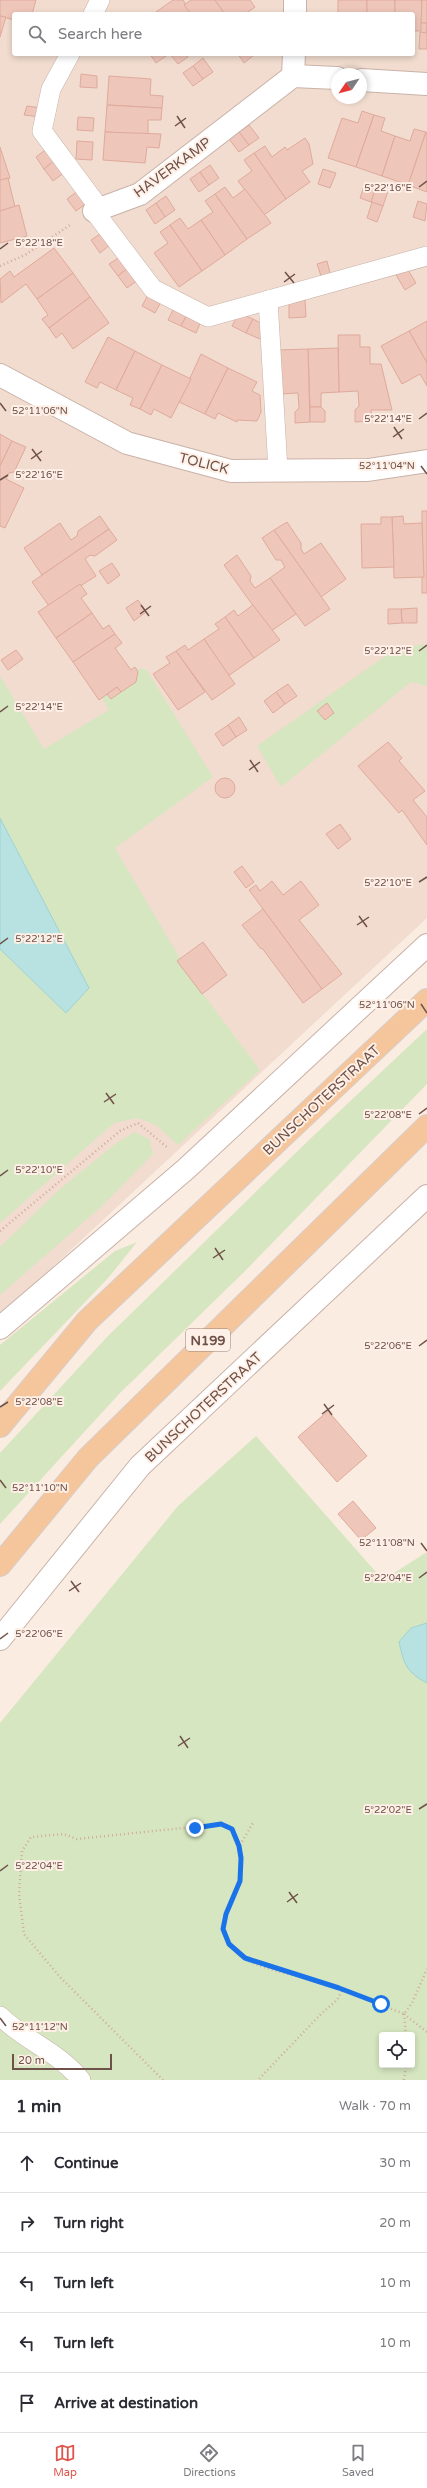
<!DOCTYPE html>
<html lang="en">
<head>
<meta charset="utf-8">
<style>
  :root { --surface:#fff; --page:#f2f2f3; --text:#2b2b33; --muted:#7c7c81; --line:#e1e1e2; --accent:#dd564c }
  body { margin:0; font-family:"Varela Round",sans-serif; background:var(--page); color:var(--text) }
  .controls { position:absolute; right:12px; bottom:12px; display:grid; overflow:hidden; border-radius:4px; box-shadow:0 2px 6px #0003 }
  .controls button { width:36px; height:36px; display:grid; place-items:center; padding:0; border:0; border-bottom:1px solid var(--line); background:var(--surface); color:var(--text); font:20px sans-serif }
  .compass { position:absolute; left:331px; top:68px; width:36px; height:36px; border-radius:50%; background:var(--surface); box-shadow:0 2px 6px #0003; rotate:235deg }
  .scale { position:absolute; left:12px; bottom:10px; width:100px; box-sizing:border-box; padding-left:4px; border:2px solid #6f5149; border-top:0; font-size:11px; line-height:14px; white-space:nowrap; color:#6f5149; -webkit-text-stroke:3px #fef0e6; paint-order:stroke }
  .stop { position:absolute; width:12px; height:12px; margin:-9px; border:3px solid #1a73e8; border-radius:50%; background:#fff }
  .stop.end { background:#1a73e8; border-color:#fff; box-shadow:0 1px 4px #0008 }
  .list { margin:0; padding:0; list-style:none }
  h2 { display:flex; justify-content:space-between; align-items:center; height:52px; margin:0; padding:0 16px; font-size:17px }
  h2 small { font-size:13px; font-weight:400; color:var(--muted) }
  .list li { display:grid; grid-template-columns:26px 1fr auto; gap:12px; align-items:center; box-sizing:border-box; height:60px; padding:0 16px; border-top:1px solid var(--line) }
  .list b { display:block; font-size:15px; white-space:nowrap }
  .list em { font-size:13px; font-style:normal; color:var(--muted) }
  .icon { flex:none; width:22px; height:22px; fill:none; stroke:currentColor; stroke-width:2; stroke-linecap:round; stroke-linejoin:round }
  .map { position:relative; flex:none; width:427px; height:2080px; overflow:hidden }
  .search { position:absolute; background:var(--surface); box-shadow:0 2px 6px #0003; left:12px; right:12px; top:12px; height:44px; display:flex; align-items:center; gap:10px; box-sizing:border-box; padding:0 14px; border-radius:4px; color:var(--muted); font-size:15px }
  .sheet { height:352px; background:var(--surface) }
  nav { display:flex; justify-content:space-around; align-items:center; box-sizing:border-box; height:56px; border-top:1px solid var(--line); background:var(--surface); font-size:11px; color:var(--muted) }
  nav a { display:grid; justify-items:center; gap:2px }
  nav .on { color:var(--accent) }
  .map>svg:first-child { display:block }
  .residential { fill:#f1dccf; fill-rule:evenodd }
  .green { fill:#d6e6c0; fill-rule:evenodd }
  .water { fill:#b7e2e1; stroke:#9ed3d2 }
  .building { fill:#eec6ba; stroke:#dfaa9b }
  .lines { fill:none; stroke-linecap:round; stroke-linejoin:round }
  .lane-casing { stroke:#c9b2a8; stroke-width:20 }
  .street-casing { stroke:#c9b2a8; stroke-width:24 }
  .primary-casing { stroke:#d7cecc; stroke-width:24 }
  .path { stroke:#d2aa9e; stroke-width:2.5; stroke-dasharray:1 3; stroke-linecap:butt }
  .lane { stroke:#fff; stroke-width:19 }
  .street { stroke:#fff; stroke-width:22 }
  .primary { stroke:#f5c69c; stroke-width:22 }
  .route { stroke:#1a73e8; stroke-width:5 }
  .ticks { fill:none; stroke:#6f5149; stroke-width:1.5 }
  .labels { text-anchor:middle; stroke-width:4; stroke-linejoin:round; paint-order:stroke }
  .shield { fill:#fef0e6; stroke:#9a8178; stroke-width:1 }
  .shield-label { font-size:13px; font-weight:bold; fill:#6f5149 }
  .street-label { font-size:14px; fill:#6f5149; stroke:#fef0e6 }
  .ticks-label { font-size:10px; text-anchor:middle; fill:#6f5149; stroke:#fef0e6; stroke-width:4; stroke-linejoin:round; paint-order:stroke }
</style>
</head>
<body>
<div class="map">
<svg width="427" height="2080" viewBox="0 0 427 2080">
  <rect width="100%" height="100%" fill="#faece0"/>
  <path class="residential" d="M0 0H427V918L0 1316ZM14 14H413V54H14ZM337 74H361V98H337Z"/>
  <g class="green">
    <path d="M423 644 427 646V686L411 682 281 787 257 746 391 652Z"/>
    <path d="M128 669H146L213 777 115 848 192 979 260 1070 178 1145 156 1125 138 1118 114 1123 0 1223V949L66 1013 89 988 0 818V676L44 749 109 710 97 689Z"/>
    <path d="M427 1029V1084L246 1270 119 1394 0 1524V1453L107 1337 310 1139Z"/>
    <path d="M134 1132 149 1139 153 1154 103 1205 0 1295V1247L60 1189 114 1145Z"/>
    <path d="M137 1242 109 1277 0 1391V1345L115 1251Z"/>
    <path d="M256 1436 383 1580 427 1552V2080H0V1723L178 1506ZM382 2035H412V2065H382Z"/>
  </g>
  <g class="water">
    <path d="M0 818 89 988 66 1013 0 949Z"/>
    <path d="M427 1623V1683C406 1672 404 1664 399 1642L411 1628Z"/>
  </g>
  <g class="building">
    <path d="M0 0H36L32 14H14V20L0 16Z"/>
    <path d="M173 0H183L191 14H157L156 12Z"/>
    <path d="M191 0H215L225 14H191L184 5Z"/>
    <path d="M215 0H250L255 7 245 14H225Z"/>
    <rect x="338" y="0" width="29" height="14"/>
    <rect x="367" y="0" width="28" height="14"/>
    <path d="M395 0H422L421 31H413V14H395Z"/>
    <path d="M422 0H427V23H421Z"/>
    <path d="M0 16 6 17 0 37Z"/>
    <path d="M421 23H427L426 33H421Z"/>
    <path d="M420 32 427 33V49H419Z"/>
    <path d="M150 54H169L156 63Z"/>
    <path d="M170 54H185L188 57 178 64Z"/>
    <path d="M238 54H253L254 55 244 63Z"/>
    <path d="M203 58 213 72 203 79 193 66Z"/>
    <path d="M193 66 203 79 193 86 183 73Z"/>
    <path d="M81 74 97 76V88L80 87Z"/>
    <path d="M109 76 151 79 150 95 163 96 162 108 107 105Z"/>
    <path d="M107 105 162 108 161 120H148V135L105 132Z"/>
    <path d="M27 106 42 108 40 117 24 115Z"/>
    <path d="M362 111 374 115 356 167 328 158 342 118 358 123Z"/>
    <path d="M374 115 385 118 381 131 395 136 382 176 356 167Z"/>
    <path d="M78 117 94 118 93 131 77 130Z"/>
    <path d="M249 125 259 138 249 145 239 132Z"/>
    <path d="M414 129 426 132 408 185 382 176 395 136 410 141Z"/>
    <path d="M105 132 161 134 159 148 147 147 145 163 103 160Z"/>
    <path d="M239 132 249 145 239 152 229 139Z"/>
    <path d="M426 132 427 133V192L408 185Z"/>
    <path d="M305 138 309 144 313 164 302 171 310 182 286 199 254 153 265 146 272 157 285 147 287 150Z"/>
    <path d="M77 141 93 142 92 160 76 159Z"/>
    <path d="M0 147 10 178 0 180Z"/>
    <path d="M48 148 56 159 44 169 36 157Z"/>
    <path d="M254 153 286 199 264 215 238 181 252 171 244 160Z"/>
    <path d="M56 159 65 172 53 181 44 169Z"/>
    <path d="M210 165 219 178 209 185 200 172Z"/>
    <path d="M323 169 336 173 330 188 318 184Z"/>
    <path d="M200 172 209 185 199 192 190 179Z"/>
    <path d="M8 178 15 207 0 211V180Z"/>
    <path d="M365 183 376 187 371 202 360 198Z"/>
    <path d="M225 187 233 198 245 189 271 223 247 239 215 194Z"/>
    <path d="M376 187 388 191 383 206 371 202Z"/>
    <path d="M79 190 88 202 76 211 67 199Z"/>
    <path d="M215 194 247 239 225 255 201 220 213 212 205 201Z"/>
    <path d="M166 196 175 210 165 217 156 203Z"/>
    <path d="M418 201 427 204 425 221 413 217Z"/>
    <path d="M372 202 383 206 377 222 367 218Z"/>
    <path d="M156 203 165 217 155 224 146 210Z"/>
    <path d="M19 205 27 236 0 243V211Z"/>
    <path d="M180 218 188 229 201 220 225 255 202 271 170 225Z"/>
    <path d="M170 225 202 271 179 287 154 253 168 243 160 232Z"/>
    <path d="M103 232 112 243 100 253 91 240Z"/>
    <path d="M54 248 73 273 37 299 26 284 1 303 0 279 10 271 14 277Z"/>
    <path d="M121 256 129 267 118 276 109 264Z"/>
    <path d="M327 261 331 277 322 279 317 264Z"/>
    <path d="M129 267 138 280 127 288 118 276Z"/>
    <path d="M408 270 416 283 405 290 395 273Z"/>
    <path d="M73 273 90 297 49 328 42 319 48 315 37 299Z"/>
    <path d="M149 293 162 300 155 313 142 306Z"/>
    <path d="M90 297 109 323 73 349 62 333 56 338 49 328Z"/>
    <path d="M305 300 306 317 289 318V304Z"/>
    <path d="M175 306 188 313 181 326 168 320Z"/>
    <path d="M188 313 202 319 196 333 181 326Z"/>
    <path d="M239 313 253 319 246 333 232 326Z"/>
    <path d="M253 319 266 326 260 339 246 333Z"/>
    <path d="M427 321V363L409 331Z"/>
    <path d="M409 331 427 363V386L420 374 402 384 381 346Z"/>
    <path d="M338 335H360V347H370V364H381L392 410H371L372 421 355 422V410L359 406 358 391 339 392Z"/>
    <path d="M108 337 135 351 116 390 100 382 97 388 85 382Z"/>
    <path d="M338 348 339 392 321 393V407H310L308 349Z"/>
    <path d="M308 349 310 422 295 423V412L299 408 298 393 278 394 277 350Z"/>
    <path d="M135 351 162 365 140 409 130 405 133 398 116 390Z"/>
    <path d="M201 354 228 368 205 414 179 402Z"/>
    <path d="M162 365 191 379 171 418 154 409 151 415 140 409Z"/>
    <path d="M228 368 257 382 252 391 260 395 261 412 257 421 237 420V422L218 413 215 419 205 414Z"/>
    <path d="M310 407H321L325 411V422H310Z"/>
    <path d="M0 434 12 441 0 466Z"/>
    <path d="M12 441 26 447 14 472 9 473 6 479 24 488 5 528 0 526V466Z"/>
    <rect x="422" y="511" width="5" height="82"/>
    <path d="M100 516 109 529 42 575 24 548 60 523 71 540 77 536 78 531Z"/>
    <path d="M403 516 404 524 422 523 424 577 394 578 392 517Z"/>
    <path d="M381 517H392L394 567 362 568 361 524H381Z"/>
    <path d="M287 522 301 543V549L304 554 321 543 346 579 321 597 274 530Z"/>
    <path d="M109 529 117 540 95 556 90 555 85 559 96 576 49 606 32 582Z"/>
    <path d="M274 530 330 609 305 626 270 578 285 567 281 560H276L262 538Z"/>
    <path d="M237 555 251 576 250 581 255 588 270 578 296 614 271 631 224 565Z"/>
    <path d="M112 563 120 575 108 584 99 571Z"/>
    <path d="M80 584 87 594 81 598 92 613 56 638 38 612Z"/>
    <path d="M138 600 146 612 134 621 126 608Z"/>
    <path d="M253 605 280 640 254 658 225 617 234 610 238 616Z"/>
    <path d="M417 608V623H402L401 609Z"/>
    <path d="M388 609H401L402 623 388 624Z"/>
    <path d="M92 613 103 629 109 625 115 634 73 662 56 638Z"/>
    <path d="M225 617 254 658 228 676 204 639 219 629 215 624Z"/>
    <path d="M115 634 122 643 115 648 131 670 135 667 138 672 136 682 121 692 117 687 99 700 73 662Z"/>
    <path d="M204 639 235 684 212 700 176 651 185 645 188 650Z"/>
    <path d="M16 650 23 659 8 670 1 660Z"/>
    <path d="M176 651 205 692 178 710 153 674 170 663 166 657Z"/>
    <path d="M288 684 297 696 285 704 276 692Z"/>
    <path d="M117 687 121 692 111 699 107 694Z"/>
    <path d="M276 692 285 704 273 713 264 701Z"/>
    <path d="M327 703 334 713 325 720 317 711Z"/>
    <path d="M239 717 247 730 236 737 228 725Z"/>
    <path d="M228 725 236 737 223 746 215 734Z"/>
    <path d="M388 742 402 758 399 761 425 791 413 800 427 817V845L402 810 399 813 358 766Z"/>
    <circle cx="225" cy="788" r="10"/>
    <path d="M340 824 351 839 338 849 326 834Z"/>
    <path d="M242 866 254 882 246 888 234 872Z"/>
    <path d="M272 881 283 895 301 881 319 905 299 920 342 974 322 989 249 890 256 885 260 891Z"/>
    <path d="M263 909 322 989 303 1003 262 948 261 949 242 925Z"/>
    <path d="M203 942 227 975 202 994 177 961Z"/>
    <path d="M328 1411 367 1456 337 1482 298 1437Z"/>
    <path d="M353 1501 376 1528 361 1540 338 1514Z"/>
  </g>
  <g class="lines">
    <defs>
      <g id="lane">
        <path d="M93 14 100 0"/>
        <path d="M70 54 51 89 42 131 100 209"/>
        <path d="M94 211 153 289 208 317 427 256"/>
        <path d="M268 300 278 470"/>
        <path d="M0 2016C25 2041 59 2052 81 2080"/>
      </g>
      <g id="street">
        <path d="M295 14V0"/>
        <path d="M293 76 294 54"/>
        <path d="M361 80 427 84"/>
        <path d="M94 211 140 194 293 76 337 78"/>
        <path d="M0 375 127 443 231 471 368 470 427 461"/>
        <path d="M0 1328 186 1169 427 945"/>
        <path d="M0 1639 140 1466 427 1196"/>
      </g>
      <g id="primary">
        <path d="M0 1426 87 1321 427 1000"/>
        <path d="M0 1565 88 1458 427 1126"/>
      </g>
    </defs>
    <use href="#lane" class="lane-casing"/>
    <use href="#street" class="street-casing"/>
    <use href="#primary" class="primary-casing"/>
    <g class="path">
      <path d="M0 266 25 255 70 225"/>
      <path d="M0 1231 120 1131 138 1123 168 1148"/>
      <path d="M240 1845 253 1823"/>
      <path d="M343 1989 404 2014 412 2003 427 1969"/>
      <path d="M404 2014 427 2032"/>
      <path d="M404 2014 406 2035"/>
      <path d="M163 2080 59 1976 24 1934 19 1894 22 1851 31 1837 63 1834 77 1839 221 1824 232 1829C240 1846 243 1861 240 1880 239 1885 235 1891 233 1897 222 1922 219 1940 244 1958 265 1972 317 1979 343 1989L337 2000 320 2015 258 2080"/>
      <path d="M404 2080 406 2065"/>
    </g>
    <use href="#lane" class="lane"/>
    <use href="#street" class="street"/>
    <use href="#primary" class="primary"/>
  </g>
  <g class="lines">
    <path class="route" d="M195 1828 221 1824 232 1829 239 1846 241 1858 240 1881 226 1914 223 1929 229 1944 245 1958 339 1988 381 2004"/>
  </g>
  <path class="ticks" d="M177 116 185 128M175 126 186 118M419 187 427 181M0 249 8 243M285 272 294 283M284 282 295 274M0 403 6 411M419 419 427 413M394 427 402 439M393 437 404 429M32 449 41 461M31 459 42 451M421 466 427 474M0 480 8 475M141 605 149 616M140 614 151 606M419 651 427 645M0 712 8 706M250 760 258 772M249 770 260 762M419 882 427 877M359 916 367 927M357 925 369 917M0 944 8 938M421 1004 427 1013M106 1093 114 1104M104 1102 116 1094M419 1114 427 1108M0 1176 8 1170M215 1248 223 1260M213 1258 225 1250M419 1346 427 1340M324 1404 332 1415M0 1407 8 1402M322 1414 334 1405M0 1480 6 1488M421 1543 427 1551M419 1578 427 1572M71 1581 79 1592M69 1591 81 1583M0 1639 8 1633M180 1736 188 1748M178 1746 190 1738M419 1809 427 1804M0 1871 8 1865M289 1892 297 1903M287 1902 298 1894M0 2018 6 2026"/>
  <g class="labels">
    <rect class="shield" x="186" y="1329" width="44" height="22" rx="3"/>
    <g class="shield-label">
      <text x="208" y="1345">N199</text>
    </g>
    <g class="street-label">
      <text transform="translate(172 167) rotate(-36)" y="5">HAVERKAMP</text>
      <text transform="translate(204 463) rotate(14)" y="5">TOLICK</text>
      <text transform="translate(321 1100) rotate(-43)" y="5">BUNSCHOTERSTRAAT</text>
      <text transform="translate(203 1407) rotate(-43)" y="5">BUNSCHOTERSTRAAT</text>
    </g>
  </g>
  <g class="ticks-label">
    <text x="388" y="191">5°22'16"E</text>
    <text x="39" y="246">5°22'18"E</text>
    <text x="40" y="414">52°11'06"N</text>
    <text x="388" y="422">5°22'14"E</text>
    <text x="387" y="469">52°11'04"N</text>
    <text x="39" y="478">5°22'16"E</text>
    <text x="388" y="654">5°22'12"E</text>
    <text x="39" y="710">5°22'14"E</text>
    <text x="388" y="886">5°22'10"E</text>
    <text x="39" y="942">5°22'12"E</text>
    <text x="387" y="1008">52°11'06"N</text>
    <text x="388" y="1118">5°22'08"E</text>
    <text x="39" y="1173">5°22'10"E</text>
    <text x="388" y="1349">5°22'06"E</text>
    <text x="39" y="1405">5°22'08"E</text>
    <text x="40" y="1491">52°11'10"N</text>
    <text x="387" y="1546">52°11'08"N</text>
    <text x="388" y="1581">5°22'04"E</text>
    <text x="39" y="1637">5°22'06"E</text>
    <text x="388" y="1813">5°22'02"E</text>
    <text x="39" y="1869">5°22'04"E</text>
    <text x="40" y="2030">52°11'12"N</text>
  </g>
</svg>
<div class="controls">
<button><svg class="icon" aria-label="locate" viewBox="0 0 24 24"><circle cx="12" cy="12" r="6"/><path d="M12 2v4M12 18v4M2 12h4M18 12h4"/></svg></button>
</div>
<svg class="compass" viewBox="-18 -18 36 36"><path d="M0-13l5 13h-10z" fill="#e53935"/><path d="M0 13l5-13h-10z" fill="#7c7c81"/></svg>
<div class="scale">20 m</div>
<div class="stop" style="left:381px;top:2004px"></div>
<div class="stop end" style="left:195px;top:1828px"></div>
<div class="search"><svg class="icon" aria-label="search" viewBox="0 0 24 24"><circle cx="10" cy="10" r="6"/><path d="M15 15l6 6"/></svg>Search here</div>
</div>
<section class="sheet">
<h2>1 min<small>Walk · 70 m</small></h2>
<ul class="list">
<li><svg class="icon" aria-label="ahead" viewBox="0 0 24 24"><path d="M12 20V5M6 11l6-6 6 6"/></svg><div><b>Continue</b></div><em>30 m</em></li>
<li><svg class="icon" aria-label="right" viewBox="0 0 24 24"><path d="M7 20v-9h11M14 6l5 5-5 5"/></svg><div><b>Turn right</b></div><em>20 m</em></li>
<li><svg class="icon" aria-label="left" viewBox="0 0 24 24"><path d="M17 20v-9H6M10 6l-5 5 5 5"/></svg><div><b>Turn left</b></div><em>10 m</em></li>
<li><svg class="icon" aria-label="left" viewBox="0 0 24 24"><path d="M17 20v-9H6M10 6l-5 5 5 5"/></svg><div><b>Turn left</b></div><em>10 m</em></li>
<li><svg class="icon" aria-label="arrive" viewBox="0 0 24 24"><path d="M6 21V4h12l-3 4 3 4H6"/></svg><div><b>Arrive at destination</b></div></li>
</ul>
</section>
<nav>
<a class="on"><svg class="icon" aria-label="map" viewBox="0 0 24 24"><path d="M3 6l6-2 6 2 6-2v14l-6 2-6-2-6 2zM9 4v14M15 6v14"/></svg>Map</a>
<a><svg class="icon" aria-label="directions" viewBox="0 0 24 24"><path d="M12 3l9 9-9 9-9-9zM9 14v-3h6M13 9l2 2-2 2"/></svg>Directions</a>
<a><svg class="icon" aria-label="saved" viewBox="0 0 24 24"><path d="M7 4h10v16l-5-4-5 4z"/></svg>Saved</a>
</nav>
</body>
</html>
